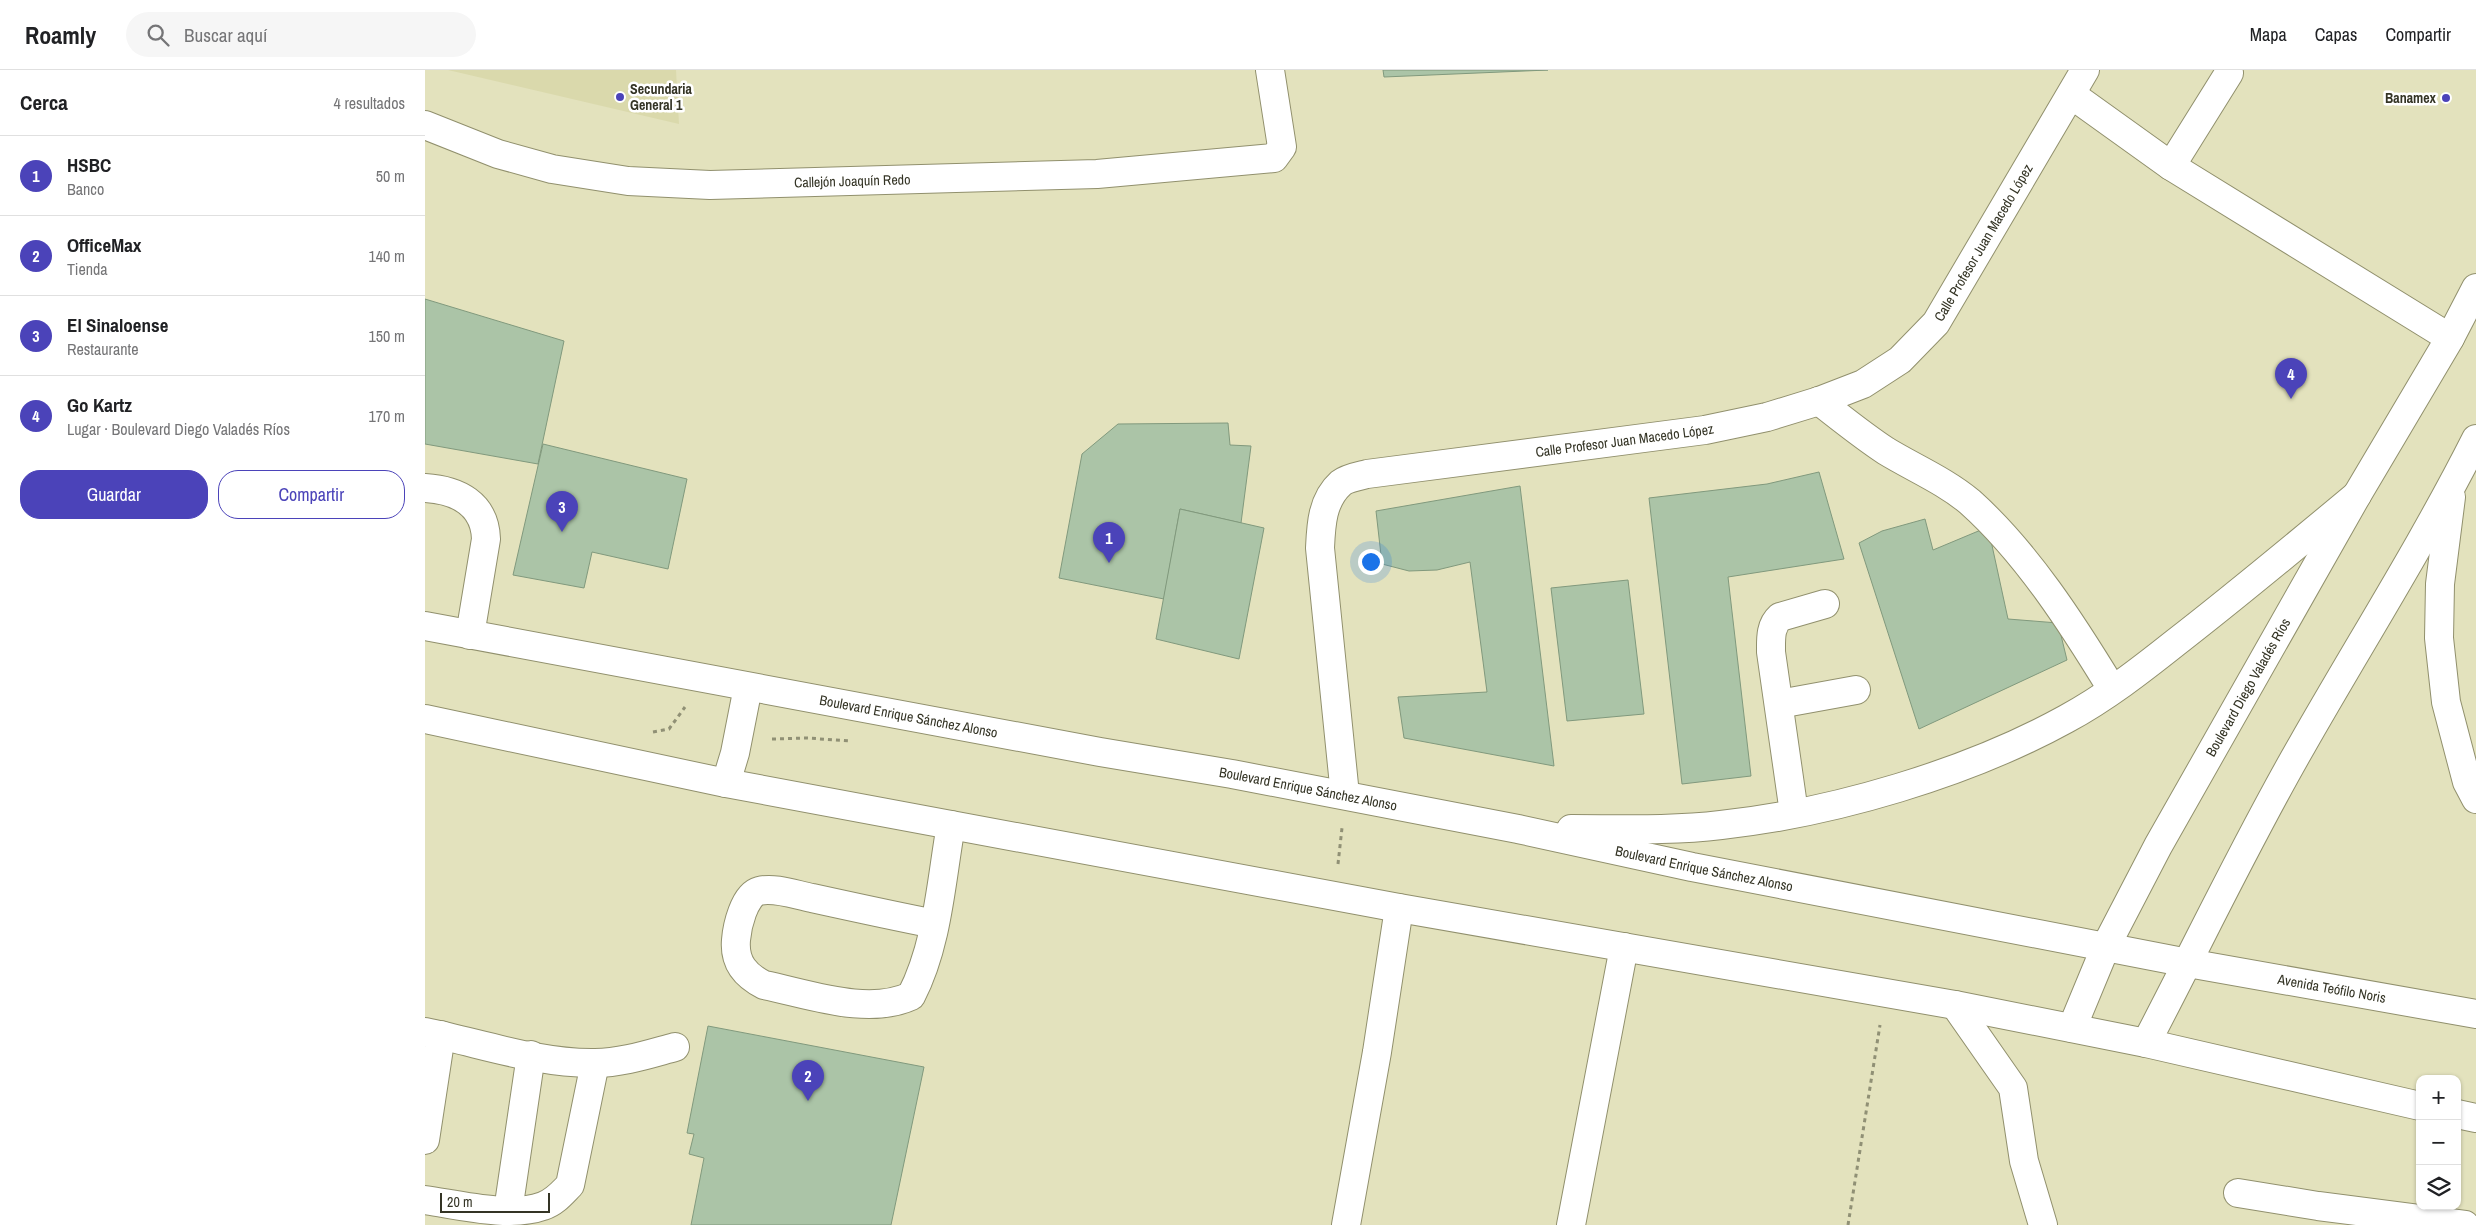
<!DOCTYPE html>
<html lang="es">
<head>
<meta charset="utf-8">
<style>
  :root { --surface:#fff; --page:#f6f6f6; --text:#202124; --muted:#757577; --line:#e0e0e0; --accent:#4b43b9 }
  body { margin:0; font-family:"Archivo Narrow",sans-serif; background:var(--page); color:var(--text) }
  .controls { position:absolute; right:15px; bottom:15px; display:grid; overflow:hidden; border-radius:10px; box-shadow:0 1px 4px #0004 }
  .controls button { width:45px; height:45px; display:grid; place-items:center; padding:0; border:0; border-bottom:1px solid var(--line); background:var(--surface); color:var(--text); font:25px sans-serif }
  .scale { position:absolute; left:15px; bottom:12px; width:110px; box-sizing:border-box; padding-left:5px; border:2px solid #343425; border-top:0; font-size:14px; line-height:18px; white-space:nowrap; color:#343425; -webkit-text-stroke:4px #fff; paint-order:stroke }
  .you { position:absolute; left:945px; top:491px; width:18px; height:18px; margin:-12px; border:4px solid #fff; border-radius:50%; background:#1a73e8; box-shadow:0 0 0 8px #1a73e833 }
  .badge { display:grid; place-items:center; width:32px; height:32px; border-radius:50%; background:var(--accent); color:#fff; font-size:16px; font-weight:700 }
  .pin { position:absolute; translate:-50% -41px; filter:drop-shadow(0 1px 2px #0008) }
  .pin::after { content:''; position:absolute; top:26px; width:18px; height:15px; background:inherit; clip-path:polygon(0 0,100% 0,50% 100%) }
  .list { margin:0; padding:0; list-style:none }
  h2 { display:flex; justify-content:space-between; align-items:center; height:65px; margin:0; padding:0 20px; font-size:21px }
  h2 small { font-size:16px; font-weight:400; color:var(--muted) }
  .list li { display:grid; grid-template-columns:32px 1fr auto; gap:15px; align-items:center; box-sizing:border-box; height:80px; padding:0 20px; border-top:1px solid var(--line) }
  .list b { display:block; font-size:19px; white-space:nowrap }
  .list p { margin:0; font-size:16px; white-space:nowrap; color:var(--muted) }
  .list em { font-size:16px; font-style:normal; color:var(--muted) }
  .actions { display:flex; gap:10px; padding:15px 20px }
  .actions a { flex:1; padding:11px 0; border:1px solid var(--accent); border-radius:20px; text-align:center; font-size:18px; color:var(--accent) }
  .actions .main { background:var(--accent); color:#fff }
  .icon { flex:none; width:28px; height:28px; fill:none; stroke:currentColor; stroke-width:2; stroke-linecap:round; stroke-linejoin:round }
  .map { position:relative; flex:none; width:2051px; height:1155px; overflow:hidden }
  header { display:flex; align-items:center; gap:30px; box-sizing:border-box; height:70px; padding:0 25px; background:var(--surface); border-bottom:1px solid var(--line) }
  header strong { font-size:24px }
  nav { display:flex; gap:28px; margin-inline-start:auto; font-size:18px }
  .search { width:350px; height:45px; background:var(--page); display:flex; align-items:center; gap:12px; box-sizing:border-box; padding:0 18px; border-radius:28px; color:var(--muted); font-size:19px }
  main { display:flex }
  aside { flex:1; background:var(--surface) }
  .map>svg:first-child { display:block }
  .built { fill:#dad9ac }
  .building { fill:#abc4a7; stroke:#81997d }
  .lines { fill:none; stroke-linecap:round; stroke-linejoin:round }
  .minor-casing { stroke:#91906d; stroke-width:30 }
  .major-casing { stroke:#91906d; stroke-width:30 }
  .path { stroke:#909075; stroke-width:3; stroke-dasharray:4 4; stroke-linecap:butt }
  .minor { stroke:#fff; stroke-width:28 }
  .major { stroke:#fff; stroke-width:28 }
  .poi-dot { fill:#4b43b9; stroke:#fff; stroke-width:2 }
  .labels { text-anchor:middle; stroke-width:5; stroke-linejoin:round; paint-order:stroke }
  .poi-label { font-size:14px; font-weight:bold; fill:#343425; stroke:#fff; text-anchor:start }
  .street-label { font-size:14px; fill:#343425; stroke:#fff }
</style>
</head>
<body>
<header>
<strong>Roamly</strong>
<div class="search"><svg class="icon" aria-label="search" viewBox="0 0 24 24"><circle cx="10" cy="10" r="6"/><path d="M15 15l6 6"/></svg>Buscar aquí</div>
<nav><a>Mapa</a><a>Capas</a><a>Compartir</a></nav>
</header>
<main>
<aside>
<h2>Cerca<small>4 resultados</small></h2>
<ul class="list">
<li><span class="badge">1</span><div><b>HSBC</b><p>Banco</p></div><em>50 m</em></li>
<li><span class="badge">2</span><div><b>OfficeMax</b><p>Tienda</p></div><em>140 m</em></li>
<li><span class="badge">3</span><div><b>El Sinaloense</b><p>Restaurante</p></div><em>150 m</em></li>
<li><span class="badge">4</span><div><b>Go Kartz</b><p>Lugar · Boulevard Diego Valadés Ríos</p></div><em>170 m</em></li>
</ul>
<div class="actions"><a class="main">Guardar</a><a>Compartir</a></div>
</aside>
<div class="map">
<svg width="2051" height="1155" viewBox="0 0 2051 1155">
  <rect width="100%" height="100%" fill="#e3e2bd"/>
  <path class="built" d="M23 0H251L254 54Z"/>
  <g class="building">
    <path d="M958 0H1123L959 7Z"/>
    <path d="M0 229 139 271 113 394 0 374Z"/>
    <path d="M803 353 805 375 826 376 816 453 755 439 739 529 634 508 657 384 693 354Z"/>
    <path d="M118 374 262 409 243 499 167 482 159 518 88 505Z"/>
    <path d="M1394 402 1419 489 1303 507 1326 706 1257 714 1224 428 1342 414Z"/>
    <path d="M1095 416 1129 696 979 668 973 627 1062 622 1045 492 1012 500 984 501 957 494 951 441Z"/>
    <path d="M755 439 839 458 814 589 731 569Z"/>
    <path d="M1500 449 1508 480 1563 457 1583 549 1633 553 1642 590 1494 659 1434 473 1457 461Z"/>
    <path d="M1203 510 1219 644 1142 651 1126 518Z"/>
    <path d="M283 956 499 997 466 1155H266L279 1088 264 1084 269 1064 262 1063Z"/>
  </g>
  <g class="lines">
    <defs>
      <g id="minor">
        <path d="M1647 25 1746 96 2025 268"/>
        <path id="s1" d="M0 55 73 84 127 99 203 111 285 115 672 104 849 88 857 77 845 0"/>
        <path d="M1746 96 1804 3"/>
        <path d="M1394 331C1416 348 1438 366 1461 381 1489 398 1520 411 1545 432 1602 483 1648 555 1687 619"/>
        <path d="M0 418C33 420 60 434 61 469L45 565"/>
        <path d="M1354 634 1431 620"/>
        <path d="M301 713 310 683 323 617"/>
        <path id="s2" d="M920 725 895 478C896 455 897 430 916 413 922 408 934 406 942 404L1280 360 1342 347 1394 331 1438 314 1475 290 1511 253 1660 0"/>
        <path d="M1369 743 1346 582C1346 569 1345 556 1355 547L1400 534"/>
        <path d="M510 854C469 846 428 837 387 828 371 825 350 817 334 821 319 825 312 857 311 870 309 893 321 906 339 915 384 924 443 946 486 926 513 874 516 811 526 755"/>
        <path d="M1530 935 1588 1018 1599 1091 1618 1155"/>
        <path d="M0 962C55 973 114 994 170 993 197 993 224 984 250 977"/>
        <path d="M0 1070 16 965"/>
        <path d="M1813 1123 1893 1136 2040 1155"/>
        <path d="M0 1130C34 1135 86 1148 118 1136 130 1132 137 1123 145 1115L170 993"/>
        <path d="M83 1141 106 985"/>
        <path d="M921 1155 952 982 974 838"/>
        <path d="M1146 1155 1199 877"/>
      </g>
      <g id="major">
        <path d="M2026 427 2015 514 2014 568 2021 632 2042 712 2051 729"/>
        <path id="s3" d="M0 556 675 682 807 704 1093 759 1267 797 1763 893 2051 944"/>
        <path d="M0 649 301 713 526 755 974 838 1530 935 1721 973 1995 1036"/>
        <path d="M1146 759C1196 759 1247 761 1296 755 1408 743 1543 703 1641 649 1680 628 1716 600 1750 573 1812 525 1872 475 1932 425"/>
        <path id="s4" d="M1647 958 1681 876 1733 776 1932 425 2025 268 2051 218"/>
        <path d="M1721 973C1773 874 1821 772 1877 675 1935 573 1998 474 2051 369"/>
        <path d="M2032 1044 2051 1048"/>
      </g>
    </defs>
    <use href="#minor" class="minor-casing"/>
    <use href="#major" class="major-casing"/>
    <g class="path">
      <path d="M228 662 244 659 260 637"/>
      <path d="M347 669 382 668 426 671"/>
      <path d="M913 794 917 758"/>
      <path d="M1423 1155 1455 955"/>
    </g>
    <use href="#minor" class="minor"/>
    <use href="#major" class="major"/>
  </g>
  <g class="poi-dot">
    <circle cx="195" cy="27" r="5"/>
    <circle cx="2021" cy="28" r="5"/>
  </g>
  <g class="labels">
    <g class="poi-label">
      <text x="205" y="24">Secundaria<tspan x="205" dy="16">General 1</tspan></text>
      <text x="2011" y="33" text-anchor="end">Banamex</text>
    </g>
    <g class="street-label">
      <text dy="5" stroke="none"><textPath href="#s1" startOffset="436">Callejón Joaquín Redo</textPath></text>
      <text dy="5" stroke="none"><textPath href="#s2" startOffset="1041">Calle Profesor Juan Macedo López</textPath></text>
      <text dy="5" stroke="none"><textPath href="#s2" startOffset="606">Calle Profesor Juan Macedo López</textPath></text>
      <text dy="5" stroke="none"><textPath href="#s4" startOffset="384">Boulevard Diego Valadés Ríos</textPath></text>
      <text dy="5" stroke="none"><textPath href="#s3" startOffset="492">Boulevard Enrique Sánchez Alonso</textPath></text>
      <text dy="5" stroke="none"><textPath href="#s3" startOffset="898">Boulevard Enrique Sánchez Alonso</textPath></text>
      <text dy="5" stroke="none"><textPath href="#s3" startOffset="1302">Boulevard Enrique Sánchez Alonso</textPath></text>
      <text dy="5" stroke="none"><textPath href="#s3" startOffset="1941">Avenida Teófilo Noris</textPath></text>
    </g>
  </g>
</svg>
<div class="controls">
<button>+</button>
<button>−</button>
<button><svg class="icon" aria-label="layers" viewBox="0 0 24 24"><path d="M12 4l9 5-9 5-9-5zM3 14l9 5 9-5"/></svg></button>
</div>
<div class="scale">20 m</div>
<div class="you"></div>
<div class="pin badge" style="left:684px;top:493px">1</div>
<div class="pin badge" style="left:383px;top:1031px">2</div>
<div class="pin badge" style="left:137px;top:462px">3</div>
<div class="pin badge" style="left:1866px;top:329px">4</div>
</div>
</main>
</body>
</html>
